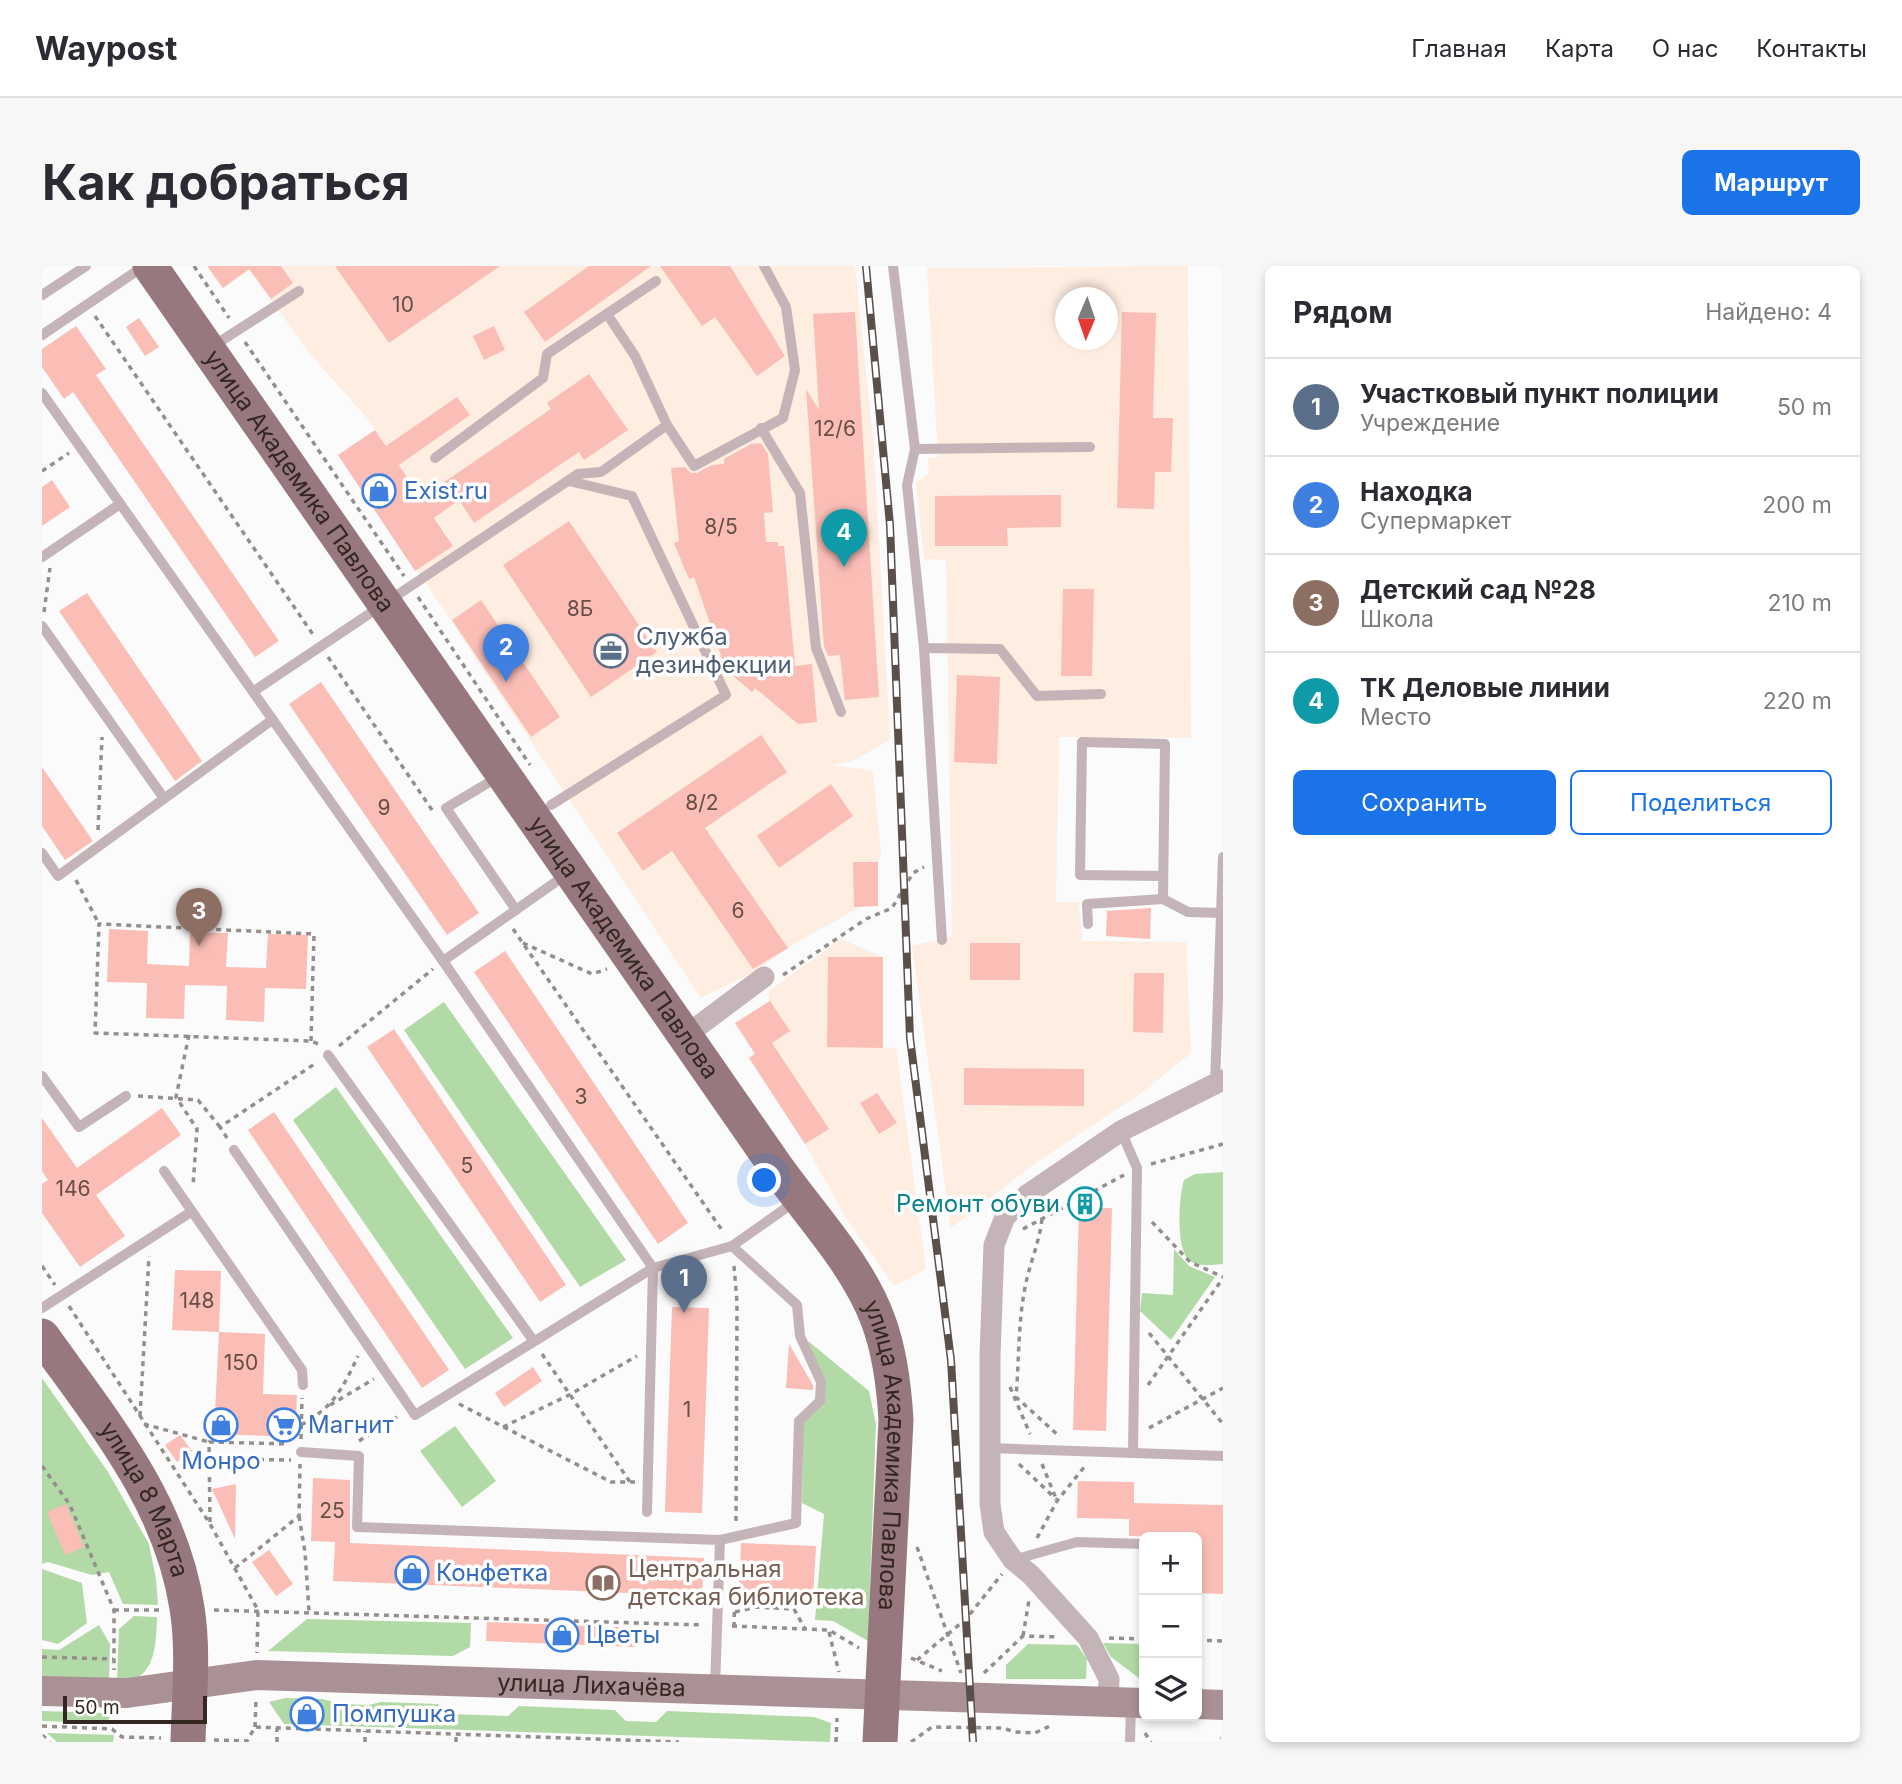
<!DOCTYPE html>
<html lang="ru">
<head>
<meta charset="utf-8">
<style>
  :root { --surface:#fff; --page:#f7f7f7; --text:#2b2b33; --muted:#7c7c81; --line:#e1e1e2; --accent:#1a73e8 }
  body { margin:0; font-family:Inter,sans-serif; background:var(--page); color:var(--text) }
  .controls { position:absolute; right:21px; bottom:21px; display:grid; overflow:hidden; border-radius:10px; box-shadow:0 4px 10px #0003 }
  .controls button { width:63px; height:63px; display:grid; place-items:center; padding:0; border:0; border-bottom:2px solid var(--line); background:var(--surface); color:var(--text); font:35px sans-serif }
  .compass { position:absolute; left:1013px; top:21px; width:63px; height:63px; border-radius:50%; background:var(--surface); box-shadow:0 4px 10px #0003; rotate:182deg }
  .scale { position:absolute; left:21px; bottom:18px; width:144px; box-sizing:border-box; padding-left:7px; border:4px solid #342721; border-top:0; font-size:19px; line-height:24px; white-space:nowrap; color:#342721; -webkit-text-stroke:5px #fff; paint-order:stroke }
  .you { position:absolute; left:723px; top:915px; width:24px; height:24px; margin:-18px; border:5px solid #fff; border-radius:50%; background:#1a73e8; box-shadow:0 0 0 10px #1a73e833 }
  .badge { display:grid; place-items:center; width:46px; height:46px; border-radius:50%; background:var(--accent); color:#fff; font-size:23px; font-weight:700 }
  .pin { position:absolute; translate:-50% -58px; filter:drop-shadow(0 2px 4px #0008) }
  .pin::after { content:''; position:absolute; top:37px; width:24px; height:21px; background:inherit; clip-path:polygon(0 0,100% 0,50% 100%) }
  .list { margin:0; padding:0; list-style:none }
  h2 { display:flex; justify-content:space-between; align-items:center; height:91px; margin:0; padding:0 28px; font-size:30px }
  h2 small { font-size:23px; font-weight:400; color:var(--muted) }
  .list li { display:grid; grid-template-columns:46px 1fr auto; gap:21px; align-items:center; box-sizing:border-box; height:98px; padding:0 28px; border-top:2px solid var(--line) }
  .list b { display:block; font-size:26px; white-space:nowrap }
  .list p { margin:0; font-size:23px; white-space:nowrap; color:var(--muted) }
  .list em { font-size:23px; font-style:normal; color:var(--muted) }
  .actions { display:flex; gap:14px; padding:21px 28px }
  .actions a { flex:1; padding:16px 0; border:2px solid var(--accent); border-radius:10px; text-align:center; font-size:24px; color:var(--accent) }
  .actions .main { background:var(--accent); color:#fff }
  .icon { flex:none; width:38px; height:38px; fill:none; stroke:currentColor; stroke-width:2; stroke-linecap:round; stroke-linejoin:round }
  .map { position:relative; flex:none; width:1181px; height:1476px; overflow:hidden; border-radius:10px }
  header { display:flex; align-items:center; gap:42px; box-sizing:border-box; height:98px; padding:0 35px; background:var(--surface); border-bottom:2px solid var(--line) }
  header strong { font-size:33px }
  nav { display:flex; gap:38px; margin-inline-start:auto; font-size:24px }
  .intro { display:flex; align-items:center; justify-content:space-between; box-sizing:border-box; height:168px; padding:0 42px }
  h1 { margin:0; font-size:49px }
  .button { padding:18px 32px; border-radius:10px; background:var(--accent); color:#fff; font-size:24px; font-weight:700 }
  main { display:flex; gap:42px; padding:0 42px }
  aside { flex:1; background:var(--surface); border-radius:10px; box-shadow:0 4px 10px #0003 }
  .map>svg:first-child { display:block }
  .industrial { fill:#feede1; fill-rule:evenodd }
  .green { fill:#b2daa6 }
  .building { fill:#fabeb7 }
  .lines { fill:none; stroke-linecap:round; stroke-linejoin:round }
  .path { stroke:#958f8c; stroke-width:3.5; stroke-dasharray:5 5; stroke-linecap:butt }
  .lane { stroke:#c5b4b7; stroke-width:10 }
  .street { stroke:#c5b4b7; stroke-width:21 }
  .secondary { stroke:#aa9196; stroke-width:30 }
  .primary { stroke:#97787e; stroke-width:35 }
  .rail-casing { stroke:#5a4f4a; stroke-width:8 }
  .rail { stroke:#fff; stroke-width:5; stroke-dasharray:16; stroke-linecap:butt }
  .labels { text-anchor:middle; stroke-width:7; stroke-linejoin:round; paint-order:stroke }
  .number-label { font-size:21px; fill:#664d46 }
  .street-label { font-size:24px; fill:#342721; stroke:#fff }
  .shop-label { font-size:24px; fill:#366cbe; stroke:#fff; text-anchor:start }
  .service-label { font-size:24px; fill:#4e5e75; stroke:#fff; text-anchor:start }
  .culture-label { font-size:24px; fill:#0d838f; stroke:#fff; text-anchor:end }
  .education-label { font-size:24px; fill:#785e54; stroke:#fff; text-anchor:start }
</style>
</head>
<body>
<header>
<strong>Waypost</strong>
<nav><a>Главная</a><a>Карта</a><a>О нас</a><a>Контакты</a></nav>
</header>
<div class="intro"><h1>Как добраться</h1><a class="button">Маршрут</a></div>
<main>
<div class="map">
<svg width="1181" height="1476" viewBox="0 0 1181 1476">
  <rect width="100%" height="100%" fill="#fbfbfb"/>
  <g class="industrial">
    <path d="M175 0H813L832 183 848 474 809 496 790 499 831 505 839 587 836 596V640L818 641 752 678 713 705 659 732 370 296 407 272 326 153 268 88 208 4 181 22 169 5Z"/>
    <path d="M1146 0 1149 472 1017 471 1014 636H1037L1040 675 1144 676 1149 787 1098 828 995 896 909 962 870 680 910 671 904 294 882 293 874 217 887 207 886 192 896 191 885 2ZM1024 32H1066V74H1024Z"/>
    <path d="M799 673 841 691V781L854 782 884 1003 852 1020 804 952 763 878 707 792 713 787 693 757 727 735V725Z"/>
  </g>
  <g class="green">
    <path d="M402 736 584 994 538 1021 362 764Z"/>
    <path d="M294 821 471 1072 423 1103 251 854Z"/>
    <path d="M1181 906V998C1171 999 1157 1001 1148 995 1133 985 1137 929 1142 914L1153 908Z"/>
    <path d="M1132 983 1147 1000 1173 1011 1129 1074 1098 1045 1100 1027 1131 1029Z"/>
    <path d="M766 1075 827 1125 834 1158 826 1375 791 1355 773 1354 782 1248 760 1237 761 1159 784 1121Z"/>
    <path d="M0 1112 66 1206 107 1278 114 1313 116 1339 81 1338 67 1306 50 1309 6 1296 0 1298Z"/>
    <path d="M413 1160 454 1215 420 1241 378 1185Z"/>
    <path d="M0 1303 40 1317 45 1357 16 1378 0 1374Z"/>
    <path d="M92 1350 115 1351C114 1379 114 1417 75 1416L77 1363Z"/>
    <path d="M265 1353 429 1357 428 1381 411 1390 226 1385Z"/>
    <path d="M57 1359 68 1378 67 1413 0 1411V1383L17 1384Z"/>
    <path d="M1061 1377 1102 1378V1416L1069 1391Z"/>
    <path d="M986 1378 1035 1379 1045 1393 1044 1413H964V1399Z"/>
    <path d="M243 1432 280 1433 301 1438 327 1439 339 1436 396 1438 407 1448 466 1450 477 1440 573 1444 584 1455 614 1456 625 1445 772 1451 789 1457 788 1476 242 1458 227 1436Z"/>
    <path d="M0 1445 62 1447 68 1452 62 1457 0 1455Z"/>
    <path d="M5 1467 72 1469 71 1476H15Z"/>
  </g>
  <g class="building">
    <path d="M165 0H239L251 17 229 33 207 3 181 22Z"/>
    <path d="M293 0H458L347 77Z"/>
    <path d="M547 0H609L503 76 482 46Z"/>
    <path d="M618 0H688L743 90 715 110 673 51 660 60Z"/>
    <path d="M813 46 837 431 803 434 798 389 786 390 782 380 764 123 777 144 771 48Z"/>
    <path d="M1080 46 1114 47 1111 152H1131L1129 206H1113L1112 243 1075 242Z"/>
    <path d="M97 52 117 81 103 90 84 61Z"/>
    <path d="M34 60 64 103 54 109 237 375 213 391 31 126 22 133 0 101V83Z"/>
    <path d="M452 60 463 84 442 94 431 70Z"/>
    <path d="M547 108 586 164 542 194 537 186 432 257 417 234 392 252 411 280 373 305 296 189 333 164 344 180 415 131 428 149 357 199 379 232 509 143 505 137Z"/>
    <path d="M719 177 726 188 731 246 722 247 724 276H736V280H742L753 400 770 398 775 456 756 458 713 422 710 426 684 404 652 311 647 313 632 277 637 275 629 202 643 201 649 207H655L670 199 682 198V193L709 178Z"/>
    <path d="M10 214 28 241 0 260V221Z"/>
    <path d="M1019 229V261L965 262 966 280H893V230Z"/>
    <path d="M527 255 615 386 549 431 461 299Z"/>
    <path d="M1021 323H1052L1050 410H1019Z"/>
    <path d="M45 327 160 495 133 515 17 345Z"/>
    <path d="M439 334 518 451 489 471 410 354Z"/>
    <path d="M915 409 958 411 955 498 912 496Z"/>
    <path d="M279 416 437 647 405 669 247 438Z"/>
    <path d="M719 469 745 506 663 562 746 682 711 703 630 585 601 605 575 567Z"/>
    <path d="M0 501 51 575 23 594 0 560Z"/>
    <path d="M789 518 811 550 737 602 715 570Z"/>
    <path d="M811 596H836V640L812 641Z"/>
    <path d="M1109 642 1108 673 1064 670 1065 645Z"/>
    <path d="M67 663 106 665 105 698 147 700 148 666 186 667 184 701 224 702 226 668 266 669 264 723 223 722 222 756 184 754 185 720 143 719 142 753 104 752 105 717 65 716Z"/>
    <rect x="928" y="677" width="50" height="37"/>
    <path d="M463 685 646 957 616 978 432 706Z"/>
    <path d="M786 691H841V782L785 781Z"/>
    <path d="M1092 707H1122L1121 767 1091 766Z"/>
    <path d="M728 735 748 765 730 777 787 863 763 878 707 792 713 788 693 757Z"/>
    <path d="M352 763 524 1019 498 1036 325 781Z"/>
    <path d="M922 802 1042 803V840L922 839Z"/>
    <path d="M835 827 855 857 837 868 818 837Z"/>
    <path d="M120 842 139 869 54 929 83 970 38 1001 0 947V918L6 914 0 905V852L35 902Z"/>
    <path d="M232 846 407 1104 380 1122 206 864Z"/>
    <path d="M1037 942H1070L1064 1165 1031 1164Z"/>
    <path d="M133 1004 179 1005 177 1066 130 1064Z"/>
    <path d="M630 1041 667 1042 660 1247 623 1246Z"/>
    <path d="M177 1066 223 1068 221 1128 255 1129 253 1171 172 1168Z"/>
    <path d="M747 1078 771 1119V1124L744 1122Z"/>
    <path d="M491 1101 500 1115 462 1141 453 1127Z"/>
    <path d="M138 1169 150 1185 135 1196 123 1179Z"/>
    <path d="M271 1212 308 1214V1277L662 1292 660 1330 291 1315 293 1276 269 1275Z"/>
    <path d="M1036 1215 1092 1216V1237L1181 1239V1328L1155 1327V1271L1087 1270V1253L1035 1252Z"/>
    <path d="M194 1218 193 1273 170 1223Z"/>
    <path d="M24 1238 42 1281 23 1289 5 1246Z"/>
    <path d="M699 1277 774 1280 771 1333 697 1329Z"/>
    <path d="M227 1284 251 1318 234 1330 210 1296Z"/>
    <path d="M445 1356 595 1362 594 1381 444 1375Z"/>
  </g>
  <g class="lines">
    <g class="path">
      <path d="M152 0 187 52"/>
      <path d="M53 50 272 370"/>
      <path d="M203 76 362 310"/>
      <path d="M0 205 27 187"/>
      <path d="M376 331 488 499"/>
      <path d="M2 346 8 302"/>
      <path d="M286 391 390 544"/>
      <path d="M56 564 60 471"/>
      <path d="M34 614 57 658"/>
      <path d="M471 663 682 967"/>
      <path d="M481 677 550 708 565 703"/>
      <path d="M741 709 824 653 850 642 871 607 882 601"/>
      <path d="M147 769 134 831 155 863 151 920"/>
      <path d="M269 775 272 668 57 658 53 767 269 775 279 779"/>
      <path d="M297 780 391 703"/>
      <path d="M96 830 156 834 178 861"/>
      <path d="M185 872 178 861 274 797"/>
      <path d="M1109 898 1181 878"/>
      <path d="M1000 953C997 979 986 1001 982 1027 976 1061 977 1097 974 1131L1017 1170"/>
      <path d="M1110 956 1148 996 1181 1011"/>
      <path d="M981 963 1082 909"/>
      <path d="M0 1000 13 1019"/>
      <path d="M692 1000 695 1036 694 1255"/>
      <path d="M27 1040 168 1258 216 1344 215 1387"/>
      <path d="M1107 1067 1181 1158"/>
      <path d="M500 1088 588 1216"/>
      <path d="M1106 1119 1181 1012"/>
      <path d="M968 1121 988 1168"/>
      <path d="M417 1138 569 1216H593"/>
      <path d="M288 1139 332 1113"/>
      <path d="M98 1150 107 990"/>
      <path d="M102 1158 167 1176"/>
      <path d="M259 1159C291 1142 301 1122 316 1090"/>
      <path d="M461 1161 527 1129 595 1090"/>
      <path d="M1107 1162 1181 1122"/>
      <path d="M259 1173 260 1132"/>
      <path d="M317 1175 358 1149"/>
      <path d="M167 1193 249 1194"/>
      <path d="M977 1198 1014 1233"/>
      <path d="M1000 1198 1015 1235"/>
      <path d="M0 1200 28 1239 72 1344V1404"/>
      <path d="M257 1250 263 1286 267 1345"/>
      <path d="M168 1256 167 1176 247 1178"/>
      <path d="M995 1272 1015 1235 1043 1200"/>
      <path d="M875 1281 919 1407"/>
      <path d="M193 1302 257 1250 258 1198"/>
      <path d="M734 1331 733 1342 752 1343 763 1363"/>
      <path d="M72 1344H119"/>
      <path d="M172 1344 661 1359"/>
      <path d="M693 1346 714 1341 733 1342"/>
      <path d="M690 1360 787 1364 817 1382"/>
      <path d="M692 1361 693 1322"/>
      <path d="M787 1366 797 1406"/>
      <path d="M981 1370 987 1334"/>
      <path d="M1067 1372 1102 1373"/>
      <path d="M1155 1374 1181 1375"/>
      <path d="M0 1391 71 1393"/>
      <path d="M869 1392 900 1405"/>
      <path d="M875 1394 924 1353 960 1308"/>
      <path d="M942 1407 981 1370 1017 1371"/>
      <path d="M0 1460 70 1463 80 1471 119 1472"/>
      <path d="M213 1461 214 1433"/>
      <path d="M1103 1467 1109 1476"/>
      <path d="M0 1469 8 1476"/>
      <path d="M172 1474 205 1475 213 1461 637 1476"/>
      <path d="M235 1476V1462"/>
      <path d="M323 1476V1465"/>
      <path d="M414 1476V1468"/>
      <path d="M794 1476 795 1452"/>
      <path d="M869 1476 890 1461 961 1462 973 1466 993 1467 1010 1459"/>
      <path d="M1178 1476 1181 1470"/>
    </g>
    <g class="lane">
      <path d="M851 0 873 183 865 219 882 382 958 383 995 430 1059 428"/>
      <path d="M0 29 44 0"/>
      <path d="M0 69 102 0"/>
      <path d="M171 80 257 25"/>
      <path d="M0 127 401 695 611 1002 690 980 754 935"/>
      <path d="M625 159 652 200 741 152 753 104 744 41 722 0"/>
      <path d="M719 162 758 227 774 382 799 446"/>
      <path d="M873 183 1048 181"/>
      <path d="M393 192 501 112 505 88 614 15"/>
      <path d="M0 291 78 238"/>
      <path d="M0 360 121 531"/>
      <path d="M882 382 900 674"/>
      <path d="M212 425 536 208 559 206 625 159 593 90 565 48"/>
      <path d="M456 511 404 542 474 644"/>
      <path d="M509 539 684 429 590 230 527 215"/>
      <path d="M0 587 16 610 230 454"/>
      <path d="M1121 633 1123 478 1040 476 1038 609 1121 610"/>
      <path d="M1046 658 1045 638 1121 633 1146 646 1179 647"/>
      <path d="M401 695 525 608"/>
      <path d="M286 789 491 1074"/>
      <path d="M0 810 37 861 84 830"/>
      <path d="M1173 818 1181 591"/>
      <path d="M1079 865 1095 902 1091 1187"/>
      <path d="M192 884 373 1149 611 1002 605 1246"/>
      <path d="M122 905 260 1104 261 1119"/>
      <path d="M0 1042 149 946"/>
      <path d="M948 1182 1181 1190"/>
      <path d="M259 1186 317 1190 315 1261 678 1274 673 1422"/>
      <path d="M678 1274 754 1257 757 1155 778 1135 779 1116 758 1070 755 1039 690 980"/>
      <path d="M971 1294 1035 1276 1102 1278"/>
      <path d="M1088 1476 1089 1437"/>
    </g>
    <g class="street">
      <path d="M643 770 722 711"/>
      <path d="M1066 1436 1067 1413 1046 1372 989 1309 971 1294 952 1266 948 1238V1090L952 979 963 951 985 929 1079 865 1181 814"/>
    </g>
    <g class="secondary">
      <path id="s1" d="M0 1425 85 1427 214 1409 1102 1437"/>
      <path d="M1155 1438 1181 1439"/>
    </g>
    <g class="primary">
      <path id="s2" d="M108 0 732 898C767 948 815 997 836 1054 848 1086 852 1119 854 1154L838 1476"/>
      <path id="s3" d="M0 1070C60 1154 129 1236 145 1342 152 1385 147 1432 146 1476"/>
    </g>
    <defs>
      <path id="rail" d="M824 0 848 259 868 772 909 1094 931 1476"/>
    </defs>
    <use href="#rail" class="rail-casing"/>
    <use href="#rail" class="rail"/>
  </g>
  <defs>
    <symbol id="shop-ring" viewBox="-11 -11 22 22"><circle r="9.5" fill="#fff" stroke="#3f7fe0" stroke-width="1.5"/><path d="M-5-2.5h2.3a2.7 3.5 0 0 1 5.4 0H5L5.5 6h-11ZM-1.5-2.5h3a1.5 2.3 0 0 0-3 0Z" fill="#3f7fe0"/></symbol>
    <symbol id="office-ring" viewBox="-11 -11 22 22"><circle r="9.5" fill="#fff" stroke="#5c6f8a" stroke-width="1.5"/><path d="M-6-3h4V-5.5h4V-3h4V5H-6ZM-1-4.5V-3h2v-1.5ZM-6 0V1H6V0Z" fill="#5c6f8a"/></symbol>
    <symbol id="building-ring" viewBox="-11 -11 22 22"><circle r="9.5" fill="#fff" stroke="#0f9aa8" stroke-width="1.5"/><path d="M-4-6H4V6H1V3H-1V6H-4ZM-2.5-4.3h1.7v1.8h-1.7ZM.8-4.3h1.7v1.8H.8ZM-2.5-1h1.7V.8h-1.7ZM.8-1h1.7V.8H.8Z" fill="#0f9aa8"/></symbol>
    <symbol id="supermarket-ring" viewBox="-11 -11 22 22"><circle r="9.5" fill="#fff" stroke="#3f7fe0" stroke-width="1.5"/><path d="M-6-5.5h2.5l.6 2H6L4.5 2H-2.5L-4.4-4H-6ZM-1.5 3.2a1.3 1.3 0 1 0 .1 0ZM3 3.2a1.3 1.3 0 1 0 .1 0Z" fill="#3f7fe0"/></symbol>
    <symbol id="library-ring" viewBox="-11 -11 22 22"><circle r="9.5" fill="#fff" stroke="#8d6e63" stroke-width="1.5"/><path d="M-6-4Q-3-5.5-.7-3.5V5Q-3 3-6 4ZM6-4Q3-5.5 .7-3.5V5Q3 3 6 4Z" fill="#8d6e63"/></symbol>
  </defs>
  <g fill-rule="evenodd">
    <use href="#shop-ring" x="318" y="206" width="38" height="38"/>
    <use href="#office-ring" x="550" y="366" width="38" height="38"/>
    <use href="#building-ring" x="1024" y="919" width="38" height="38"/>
    <use href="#shop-ring" x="160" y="1140" width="38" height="38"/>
    <use href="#supermarket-ring" x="223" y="1140" width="38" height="38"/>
    <use href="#shop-ring" x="351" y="1288" width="38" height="38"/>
    <use href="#library-ring" x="542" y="1298" width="38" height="38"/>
    <use href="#shop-ring" x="501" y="1350" width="38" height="38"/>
    <use href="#shop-ring" x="246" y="1429" width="38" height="38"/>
  </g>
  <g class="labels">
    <g class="number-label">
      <text x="361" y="46">10</text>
      <text x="793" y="170">12/6</text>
      <text x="679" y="268">8/5</text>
      <text x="538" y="350">8Б</text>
      <text x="660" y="544">8/2</text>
      <text x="342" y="549">9</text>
      <text x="696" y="652">6</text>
      <text x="539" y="838">3</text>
      <text x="425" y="907">5</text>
      <text x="31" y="930">146</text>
      <text x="155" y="1042">148</text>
      <text x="199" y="1104">150</text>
      <text x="645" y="1151">1</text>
      <text x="290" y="1252">25</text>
    </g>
    <g class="street-label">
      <text dy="8" stroke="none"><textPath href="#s2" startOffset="262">улица Академика Павлова</textPath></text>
      <text dy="8" stroke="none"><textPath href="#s2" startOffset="830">улица Академика Павлова</textPath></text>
      <text dy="8" stroke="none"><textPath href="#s2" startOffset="1418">улица Академика Павлова</textPath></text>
      <text dy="8" stroke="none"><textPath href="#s3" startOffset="194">улица 8 Марта</textPath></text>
      <text dy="8" stroke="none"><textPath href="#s1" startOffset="551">улица Лихачёва</textPath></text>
    </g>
    <g class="shop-label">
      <text x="362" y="233">Exist.ru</text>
      <text x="266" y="1167">Магнит</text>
      <text x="179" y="1203" text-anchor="middle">Монро</text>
      <text x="394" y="1315">Конфетка</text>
      <text x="544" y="1377">Цветы</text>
      <text x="290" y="1456">Помпушка</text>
    </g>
    <g class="service-label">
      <text x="594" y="379">Служба<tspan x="594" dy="28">дезинфекции</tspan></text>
    </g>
    <g class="culture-label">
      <text x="1018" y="946">Ремонт обуви</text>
    </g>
    <g class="education-label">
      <text x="586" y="1311">Центральная<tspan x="586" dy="28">детская библиотека</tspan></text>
    </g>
  </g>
</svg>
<div class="controls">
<button>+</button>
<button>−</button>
<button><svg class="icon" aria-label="layers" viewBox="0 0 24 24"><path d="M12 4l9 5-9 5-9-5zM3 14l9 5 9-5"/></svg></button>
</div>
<svg class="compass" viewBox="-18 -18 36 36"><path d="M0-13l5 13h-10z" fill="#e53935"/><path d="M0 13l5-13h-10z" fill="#7c7c81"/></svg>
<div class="scale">50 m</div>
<div class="you"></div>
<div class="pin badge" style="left:642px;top:1047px;background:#5c6f8a">1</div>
<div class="pin badge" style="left:464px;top:416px;background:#3f7fe0">2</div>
<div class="pin badge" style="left:157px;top:680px;background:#8d6e63">3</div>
<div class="pin badge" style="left:802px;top:301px;background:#0f9aa8">4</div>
</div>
<aside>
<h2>Рядом<small>Найдено: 4</small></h2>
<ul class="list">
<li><span class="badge" style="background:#5c6f8a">1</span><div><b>Участковый пункт полиции</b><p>Учреждение</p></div><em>50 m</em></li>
<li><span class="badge" style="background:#3f7fe0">2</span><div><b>Находка</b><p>Супермаркет</p></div><em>200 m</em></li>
<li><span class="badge" style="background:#8d6e63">3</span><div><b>Детский сад №28</b><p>Школа</p></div><em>210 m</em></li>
<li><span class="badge" style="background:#0f9aa8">4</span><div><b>ТК Деловые линии</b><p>Место</p></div><em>220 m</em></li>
</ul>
<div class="actions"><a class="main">Сохранить</a><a>Поделиться</a></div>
</aside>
</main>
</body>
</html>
